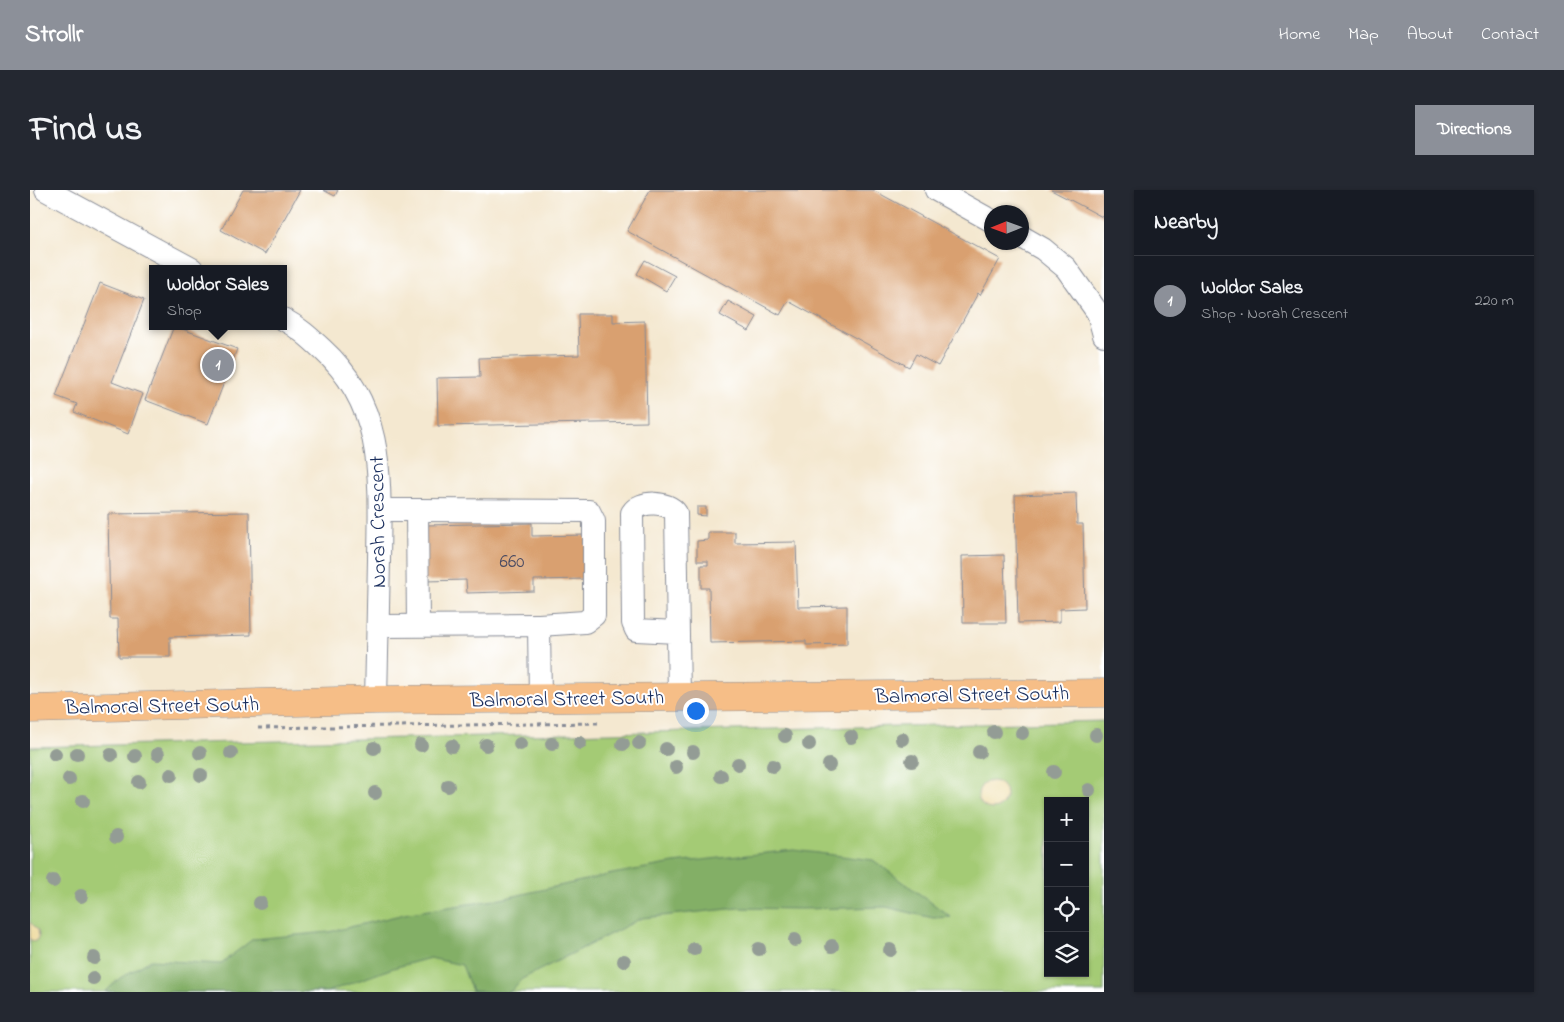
<!DOCTYPE html>
<html lang="en">
<head>
<meta charset="utf-8">
<style>
  :root { --surface:#171b24; --page:#242831; --text:#f1f3f6; --muted:#9ea1a6; --line:#363941; --accent:#8c9099 }
  body { margin:0; font-family:"Indie Flower",sans-serif; background:var(--page); color:var(--text) }
  .controls { position:absolute; right:15px; bottom:15px; display:grid; overflow:hidden; border-radius:0px; box-shadow:0 1px 4px #0004 }
  .controls button { width:45px; height:45px; display:grid; place-items:center; padding:0; border:0; border-bottom:1px solid var(--line); background:var(--surface); color:var(--text); font:25px sans-serif }
  .compass { position:absolute; left:954px; top:15px; width:45px; height:45px; border-radius:50%; background:var(--surface); box-shadow:0 1px 4px #0004; rotate:269deg }
  .you { position:absolute; left:665px; top:520px; width:18px; height:18px; margin:-12px; border:4px solid #fff; border-radius:50%; background:#1a73e8; box-shadow:0 0 0 8px #1a73e833 }
  .badge { display:grid; place-items:center; width:32px; height:32px; border-radius:50%; background:var(--accent); color:#fff; font-size:16px; font-weight:700 }
  .pin { position:absolute; translate:-50% -50%; border:2px solid #fff; box-shadow:0 1px 5px #0006 }
  .popup { position:absolute; left:119px; top:75px; width:138px; height:65px; box-sizing:border-box; display:grid; place-content:center; border-radius:0px; background:var(--surface); filter:drop-shadow(0 1px 4px #0005); font-size:16px; white-space:nowrap; color:var(--muted) }
  .popup b { font-size:19px; color:var(--text) }
  .popup::after { content:''; position:absolute; left:50%; top:100%; margin-left:-10px; border:10px solid transparent; border-top-color:var(--surface) }
  .list { margin:0; padding:0; list-style:none }
  h2 { display:flex; justify-content:space-between; align-items:center; height:65px; margin:0; padding:0 20px; font-size:21px }
  h2 small { font-size:16px; font-weight:400; color:var(--muted) }
  .list li { display:grid; grid-template-columns:32px 1fr auto; gap:15px; align-items:center; box-sizing:border-box; height:90px; padding:0 20px; border-top:1px solid var(--line) }
  .list b { display:block; font-size:19px; white-space:nowrap }
  .list p { margin:0; font-size:16px; white-space:nowrap; color:var(--muted) }
  .list em { font-size:16px; font-style:normal; color:var(--muted) }
  .icon { flex:none; width:28px; height:28px; fill:none; stroke:currentColor; stroke-width:2; stroke-linecap:round; stroke-linejoin:round }
  .map { position:relative; flex:none; width:1074px; height:802px; overflow:hidden; border-radius:0px }
  header { display:flex; align-items:center; gap:30px; box-sizing:border-box; height:70px; padding:0 25px; background:var(--accent); color:#fff }
  header strong { font-size:24px }
  nav { display:flex; gap:28px; margin-inline-start:auto; font-size:18px }
  .intro { display:flex; align-items:center; justify-content:space-between; box-sizing:border-box; height:120px; padding:0 30px }
  h1 { margin:0; font-size:35px }
  .button { padding:12px 22px; border-radius:0px; background:var(--accent); color:#fff; font-size:18px; font-weight:700 }
  main { display:flex; gap:30px; padding:0 30px }
  aside { flex:1; background:var(--surface); border-radius:0px; box-shadow:0 1px 4px #0004 }
  .map>svg:first-child { display:block }
  .green { fill:#a4cb75; stroke:#607d6a; fill-rule:evenodd }
  .forest { fill:#83af66; stroke:#4f6f62 }
  .sand { fill:#eeda9e; stroke:#84847e }
  .building { fill:#d9a070 }
  .lines { fill:none; stroke-linecap:round; stroke-linejoin:round }
  .minor-casing { stroke:#888c97; stroke-width:24 }
  .major-casing { stroke:#888c97; stroke-width:29 }
  .path { stroke:#888c97; stroke-width:3; stroke-dasharray:4 4; stroke-linecap:butt }
  .minor { stroke:#fff; stroke-width:22 }
  .major { stroke:#f6be87; stroke-width:28 }
  .tree { fill:#939c95 }
  .labels { text-anchor:middle; stroke-width:4; stroke-linejoin:round; paint-order:stroke }
  .number-label { font-size:19px; fill:#4a4b62 }
  .street-label { font-size:21px; fill:#1b2f5e; stroke:#fff }
</style>
</head>
<body>
<header>
<strong>Strollr</strong>
<nav><a>Home</a><a>Map</a><a>About</a><a>Contact</a></nav>
</header>
<div class="intro"><h1>Find us</h1><a class="button">Directions</a></div>
<main>
<div class="map">
<svg width="1074" height="802" viewBox="0 0 1074 802">
  <rect width="100%" height="100%" fill="#fff"/>
  <filter id="ink" filterUnits="userSpaceOnUse"><feTurbulence type="fractalNoise" baseFrequency=".02" numOctaves="2"/><feDisplacementMap in="SourceGraphic" scale="10" xChannelSelector="R" yChannelSelector="G"/><feConvolveMatrix kernelMatrix="1 2 1 2 8 2 1 2 1" color-interpolation-filters="sRGB"/></filter>
  <filter id="wash" filterUnits="userSpaceOnUse"><feTurbulence type="fractalNoise" baseFrequency=".0096" numOctaves="4" result="noise"/><feDisplacementMap in="SourceGraphic" scale="20" xChannelSelector="R" yChannelSelector="G"/><feGaussianBlur stdDeviation="1.12" result="paint"/><feColorMatrix in="noise" values="0 0 0 0 0 0 0 0 0 0 0 0 0 0 0 0 0 1.4 0 .05"/><feComposite in="paint" operator="in"/></filter>
  <g filter="url(#wash)">
    <rect width="100%" height="100%" fill="#f4e8d0"/>
    <path class="green" d="M1074 531V802H0V557ZM1018 611H1055V783H1018Z"/>
    <path class="forest" d="M764 660 843 670 921 727 903 728 856 717 771 719 708 718 612 728 492 789 480 802 442 801 432 775 400 768 363 778 297 802H75L90 788 121 770 190 774 223 749 299 742 379 723 471 709 582 684 644 673Z"/>
    <g class="sand">
      <circle cx="962" cy="605" r="14"/>
      <path d="M0 732 8 740 9 746 6 751 0 750Z"/>
    </g>
    <g id="blocks">
      <g class="building">
        <path d="M213 0H270L235 64 191 40Z"/>
        <path d="M293 0H308L305 6Z"/>
        <path d="M620 0H843L970 69 950 105 948 103 908 176 886 164 879 177 758 111 750 125 597 41Z"/>
        <path d="M1021 0H1074V28L1048 14Z"/>
        <path d="M615 70 645 86 636 101 607 84Z"/>
        <path d="M70 93 114 110 82 192 113 204 98 244 44 222 47 214 26 206Z"/>
        <path d="M698 111 727 127 719 141 690 125Z"/>
        <path d="M548 124H583V132L615 131 617 232 408 236 407 188 450 187 449 168 549 165Z"/>
        <path d="M144 136 207 159 178 234 115 210Z"/>
        <path d="M1046 303 1047 334H1053L1055 418 1030 419V432L988 433 985 305Z"/>
        <path d="M667 317H676V326L667 325Z"/>
        <path d="M219 322 221 445 140 447V467H89L88 429H80L78 324Z"/>
        <path d="M502 333V346L557 345V389L504 390V401L437 403 436 390 395 391 394 335Z"/>
        <path d="M678 342H705V353L766 352 768 417 817 416V454L776 455V451L680 453 679 398H671V375H678V371H667V351L678 350Z"/>
        <path d="M974 365 976 433H933L932 366Z"/>
      </g>
    </g>
  </g>
  <g filter="url(#ink)">
    <use href="#blocks" fill-opacity="0" stroke="#888c97" stroke-width="1"/>
    <g class="lines">
      <defs>
        <g id="minor">
          <path d="M16 0 162 79"/>
          <path d="M906 0 962 31"/>
          <path d="M992 47 1013 59 1036 78 1068 123 1074 145"/>
          <path d="M253 129C268 137 279 147 292 159 356 217 350 290 349 370 348 417 347 464 346 510"/>
          <path d="M350 320H387L388 435"/>
          <path d="M387 320 559 321 564 331V425L555 432 509 435"/>
          <path d="M348 436 509 435 510 509"/>
          <path d="M647 442 606 440 603 433 602 323C610 310 638 311 646 323L649 507"/>
        </g>
        <path id="major" d="M0 519 346 510 1074 503"/>
      </defs>
      <use href="#minor" class="minor-casing"/>
      <use href="#major" class="major-casing"/>
      <path class="path" d="M228 538 569 533"/>
      <use href="#minor" class="minor"/>
      <use href="#major" class="major"/>
    </g>
    <g class="tree">
      <circle cx="964" cy="542" r="7"/>
      <circle cx="992" cy="543" r="7"/>
      <circle cx="1066" cy="545" r="7"/>
      <circle cx="755" cy="546" r="7"/>
      <circle cx="821" cy="547" r="7"/>
      <circle cx="872" cy="549" r="7"/>
      <circle cx="550" cy="553" r="7"/>
      <circle cx="609" cy="553" r="7"/>
      <circle cx="490" cy="554" r="7"/>
      <circle cx="522" cy="554" r="7"/>
      <circle cx="593" cy="554" r="7"/>
      <circle cx="779" cy="554" r="7"/>
      <circle cx="391" cy="555" r="7"/>
      <circle cx="456" cy="555" r="7"/>
      <circle cx="422" cy="556" r="7"/>
      <circle cx="344" cy="558" r="7"/>
      <circle cx="636" cy="559" r="7"/>
      <circle cx="663" cy="562" r="7"/>
      <circle cx="949" cy="562" r="7"/>
      <circle cx="170" cy="563" r="7"/>
      <circle cx="201" cy="563" r="7"/>
      <circle cx="25" cy="564" r="7"/>
      <circle cx="47" cy="564" r="7"/>
      <circle cx="128" cy="564" r="7"/>
      <circle cx="81" cy="565" r="7"/>
      <circle cx="105" cy="566" r="7"/>
      <circle cx="882" cy="571" r="7"/>
      <circle cx="708" cy="574" r="7"/>
      <circle cx="799" cy="575" r="7"/>
      <circle cx="743" cy="576" r="7"/>
      <circle cx="646" cy="577" r="7"/>
      <circle cx="1024" cy="582" r="7"/>
      <circle cx="141" cy="585" r="7"/>
      <circle cx="171" cy="585" r="7"/>
      <circle cx="691" cy="586" r="7"/>
      <circle cx="39" cy="589" r="7"/>
      <circle cx="109" cy="592" r="7"/>
      <circle cx="418" cy="596" r="7"/>
      <circle cx="1059" cy="600" r="7"/>
      <circle cx="345" cy="603" r="7"/>
      <circle cx="53" cy="611" r="7"/>
      <circle cx="86" cy="647" r="7"/>
      <circle cx="23" cy="691" r="7"/>
      <circle cx="51" cy="706" r="7"/>
      <circle cx="230" cy="713" r="7"/>
      <circle cx="765" cy="750" r="7"/>
      <circle cx="802" cy="756" r="7"/>
      <circle cx="664" cy="759" r="7"/>
      <circle cx="729" cy="759" r="7"/>
      <circle cx="860" cy="760" r="7"/>
      <circle cx="64" cy="768" r="7"/>
      <circle cx="594" cy="771" r="7"/>
      <circle cx="63" cy="788" r="7"/>
    </g>
  </g>
  <g class="labels">
    <g class="number-label">
      <text x="482" y="377">660</text>
    </g>
    <g class="street-label">
      <text transform="translate(347 332) rotate(-91)" y="7">Norah Crescent</text>
      <text transform="translate(942 504) rotate(-1)" y="7">Balmoral Street South</text>
      <text transform="translate(537 508) rotate(-1)" y="7">Balmoral Street South</text>
      <text transform="translate(132 515) rotate(-1)" y="7">Balmoral Street South</text>
    </g>
  </g>
</svg>
<div class="controls">
<button>+</button>
<button>−</button>
<button><svg class="icon" aria-label="locate" viewBox="0 0 24 24"><circle cx="12" cy="12" r="6"/><path d="M12 2v4M12 18v4M2 12h4M18 12h4"/></svg></button>
<button><svg class="icon" aria-label="layers" viewBox="0 0 24 24"><path d="M12 4l9 5-9 5-9-5zM3 14l9 5 9-5"/></svg></button>
</div>
<svg class="compass" viewBox="-18 -18 36 36"><path d="M0-13l5 13h-10z" fill="#e53935"/><path d="M0 13l5-13h-10z" fill="#9ea1a6"/></svg>
<div class="you"></div>
<div class="pin badge" style="left:188px;top:175px">1</div>
<div class="popup"><b>Woldor Sales</b>Shop</div>
</div>
<aside>
<h2>Nearby<small></small></h2>
<ul class="list">
<li><span class="badge">1</span><div><b>Woldor Sales</b><p>Shop · Norah Crescent</p></div><em>220 m</em></li>
</ul>
</aside>
</main>
</body>
</html>
